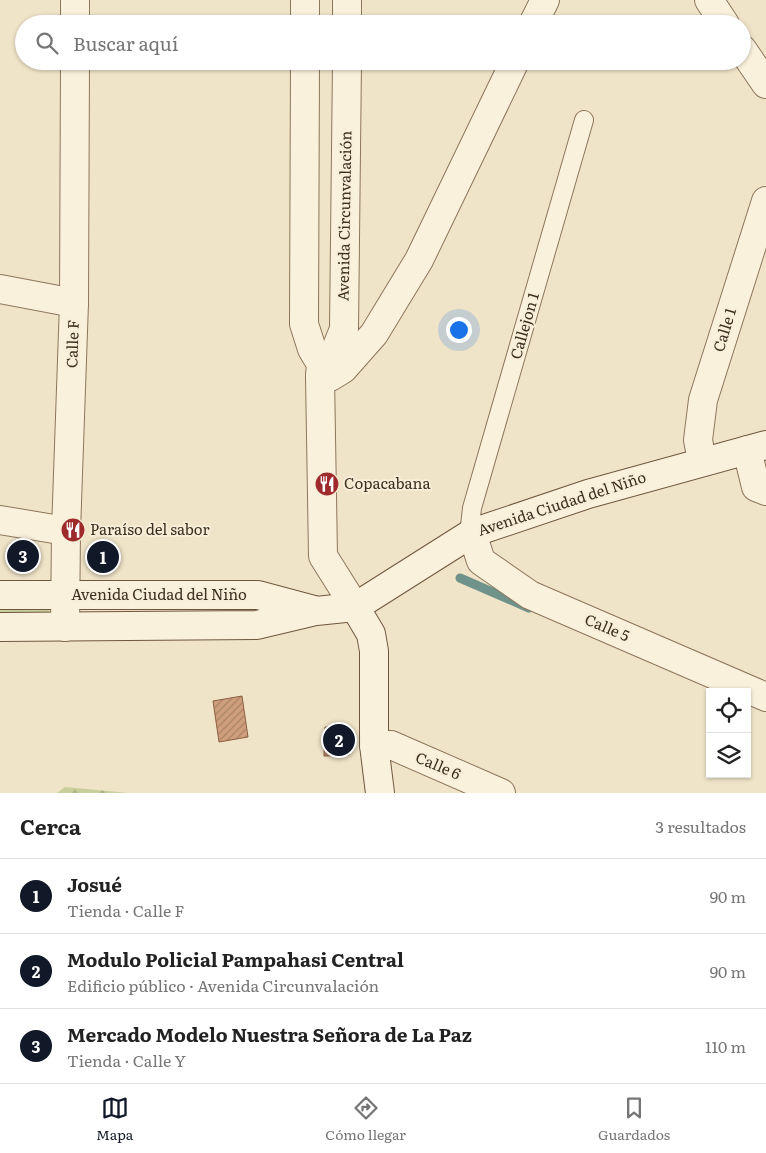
<!DOCTYPE html>
<html lang="es">
<head>
<meta charset="utf-8">
<style>
  :root { --surface:#fff; --page:#f2f2f2; --text:#222; --muted:#767676; --line:#e0e0e0; --accent:#111827 }
  body { margin:0; font-family:Literata,serif; background:var(--page); color:var(--text) }
  .controls { position:absolute; right:15px; bottom:15px; display:grid; overflow:hidden; border-radius:0px; box-shadow:0 1px 4px #0004 }
  .controls button { width:45px; height:45px; display:grid; place-items:center; padding:0; border:0; border-bottom:1px solid var(--line); background:var(--surface); color:var(--text); font:25px sans-serif }
  .you { position:absolute; left:458px; top:329px; width:18px; height:18px; margin:-12px; border:4px solid #fff; border-radius:50%; background:#1a73e8; box-shadow:0 0 0 8px #1a73e833 }
  .badge { display:grid; place-items:center; width:32px; height:32px; border-radius:50%; background:var(--accent); color:#fff; font-size:16px; font-weight:700 }
  .pin { position:absolute; translate:-50% -50%; border:2px solid #fff; box-shadow:0 1px 5px #0006 }
  .list { margin:0; padding:0; list-style:none }
  h2 { display:flex; justify-content:space-between; align-items:center; height:65px; margin:0; padding:0 20px; font-size:21px }
  h2 small { font-size:16px; font-weight:400; color:var(--muted) }
  .list li { display:grid; grid-template-columns:32px 1fr auto; gap:15px; align-items:center; box-sizing:border-box; height:75px; padding:0 20px; border-top:1px solid var(--line) }
  .list b { display:block; font-size:19px; white-space:nowrap }
  .list p { margin:0; font-size:16px; white-space:nowrap; color:var(--muted) }
  .list em { font-size:16px; font-style:normal; color:var(--muted) }
  .icon { flex:none; width:28px; height:28px; fill:none; stroke:currentColor; stroke-width:2; stroke-linecap:round; stroke-linejoin:round }
  .map { position:relative; flex:none; width:766px; height:793px; overflow:hidden }
  .search { position:absolute; background:var(--surface); box-shadow:0 1px 4px #0004; left:15px; right:15px; top:15px; height:55px; display:flex; align-items:center; gap:12px; box-sizing:border-box; padding:0 18px; border-radius:28px; color:var(--muted); font-size:19px }
  .sheet { height:290px; background:var(--surface) }
  nav { display:flex; justify-content:space-around; align-items:center; box-sizing:border-box; height:70px; border-top:1px solid var(--line); background:var(--surface); font-size:14px; color:var(--muted) }
  nav a { display:grid; justify-items:center; gap:2px }
  nav .on { color:var(--accent) }
  .map>svg:first-child { display:block }
  .grass { fill:url(#grass-tufts) }
  .forest { fill:url(#forest-firs) }
  .lines { fill:none; stroke-linecap:round; stroke-linejoin:round }
  .stream { stroke:#6f938a; stroke-width:9 }
  .building { fill:url(#building-hatch); stroke:#8d5f41 }
  .lane-casing { stroke:#8d765c; stroke-width:20 }
  .street-casing { stroke:#8d765c; stroke-width:30 }
  .secondary-casing { stroke:#6f573f; stroke-width:30 }
  .lane { stroke:#faf1dc; stroke-width:18 }
  .street { stroke:#faf1dc; stroke-width:28 }
  .secondary { stroke:#faf1dc; stroke-width:28 }
  .labels { text-anchor:middle; stroke-width:4; stroke-linejoin:round; paint-order:stroke }
  .street-label { font-size:15px; fill:#3d2e20; stroke:#f7eed8 }
  .poi-label { font-size:15px; fill:#3d2e20; stroke:#f7eed8; text-anchor:start }
</style>
</head>
<body>
<div class="map">
<svg width="766" height="793" viewBox="0 0 766 793">
  <defs>
    <pattern id="grass-tufts" width="24" height="20" patternUnits="userSpaceOnUse" patternTransform="scale(1.25)"><rect width="24" height="20" fill="#c9cf9b"/><path d="M3 7l-1-3M5 7V3M7 7l1-3M15 17l-1-3M17 17v-4M19 17l1-3" fill="none" stroke="#aeb285"/></pattern>
    <pattern id="forest-firs" width="22" height="20" patternUnits="userSpaceOnUse" patternTransform="scale(1.25)"><rect width="22" height="20" fill="#c9cf9b"/><path d="M5 1l3.5 6h-7zM16 11l3.5 6h-7z" fill="#aeb285"/></pattern>
    <pattern id="building-hatch" width="6" height="6" patternUnits="userSpaceOnUse" patternTransform="scale(1.25)"><rect width="6" height="6" fill="#cf9f7d"/><path d="M-1 1l2-2M0 6l6-6M5 7l2-2" fill="none" stroke="#a98266"/></pattern>
  </defs>
  <rect width="100%" height="100%" fill="#f0e4c8"/>
  <path class="grass" d="M0 606H47L50 610 47 614H0Z"/>
  <path class="forest" d="M65 787 129 793H57Z"/>
  <g class="lines">
    <path class="stream" d="M460 578 529 608"/>
  </g>
  <g class="building">
    <path d="M242 696 248 737 219 742 213 701Z"/>
    <path d="M325 727H349V755L324 756Z"/>
  </g>
  <g class="lines">
    <defs>
      <path id="lane" d="M472 533 470 526 472 508 584 120"/>
      <g id="street">
        <path d="M709 0 725 24"/>
        <path d="M75 24V0"/>
        <path d="M305 24V0"/>
        <path d="M347 24V0"/>
        <path d="M533 24 545 0"/>
        <path d="M742 49 766 84"/>
        <path d="M305 61 304 324 312 349 321 364 320 376 323 556 355 607"/>
        <path d="M0 289 74 303"/>
        <path d="M321 364 336 349 344 329 347 61"/>
        <path d="M320 376 330 377 343 369 374 334 419 260 515 61"/>
        <path d="M747 450 756 487 766 491"/>
        <path d="M702 461 698 440 703 400 766 201"/>
        <path d="M0 520 66 531"/>
        <path d="M472 533 481 561 530 595 766 697"/>
        <path d="M65 627 66 531 74 303 75 61"/>
        <path d="M374 745H391L501 793"/>
      </g>
      <g id="secondary">
        <path d="M0 595H258L314 610"/>
        <path d="M355 607 371 634 374 651V745L380 793"/>
        <path d="M0 627 257 625 316 611 355 607 472 533 588 494 766 445"/>
      </g>
    </defs>
    <use href="#lane" class="lane-casing"/>
    <use href="#street" class="street-casing"/>
    <use href="#secondary" class="secondary-casing"/>
    <use href="#lane" class="lane"/>
    <use href="#street" class="street"/>
    <use href="#secondary" class="secondary"/>
  </g>
  <defs>
    <symbol id="restaurant-disc" viewBox="-11 -11 22 22"><circle r="9.5" fill="#9e2a2b" stroke="#f7eed8"/><path d="M-5-6h1v4h1v-4h1v4h1v-4h1v5L-1.5 .5V6h-2V.5L-5-1ZM5-6V6H3V1.5H1.5Q1.5-4 5-6Z" fill="#fff"/></symbol>
  </defs>
  <g fill-rule="evenodd">
    <use href="#restaurant-disc" x="313" y="470" width="28" height="28"/>
    <use href="#restaurant-disc" x="59" y="516" width="28" height="28"/>
  </g>
  <g class="labels">
    <g class="street-label">
      <text transform="translate(345 216) rotate(-89)" y="5">Avenida Circunvalación</text>
      <text transform="translate(525 326) rotate(-74)" y="5">Callejon 1</text>
      <text transform="translate(725 330) rotate(-73)" y="5">Calle 1</text>
      <text transform="translate(73 344) rotate(-88)" y="5">Calle F</text>
      <text transform="translate(562 504) rotate(-18)" y="5">Avenida Ciudad del Niño</text>
      <text x="159" y="600">Avenida Ciudad del Niño</text>
      <text transform="translate(607 628) rotate(23)" y="5">Calle 5</text>
      <text transform="translate(438 766) rotate(23)" y="5">Calle 6</text>
    </g>
    <g class="poi-label">
      <text x="344" y="489">Copacabana</text>
      <text x="90" y="535">Paraíso del sabor</text>
    </g>
  </g>
</svg>
<div class="controls">
<button><svg class="icon" aria-label="locate" viewBox="0 0 24 24"><circle cx="12" cy="12" r="6"/><path d="M12 2v4M12 18v4M2 12h4M18 12h4"/></svg></button>
<button><svg class="icon" aria-label="layers" viewBox="0 0 24 24"><path d="M12 4l9 5-9 5-9-5zM3 14l9 5 9-5"/></svg></button>
</div>
<div class="you"></div>
<div class="pin badge" style="left:103px;top:557px">1</div>
<div class="pin badge" style="left:339px;top:740px">2</div>
<div class="pin badge" style="left:23px;top:556px">3</div>
<div class="search"><svg class="icon" aria-label="search" viewBox="0 0 24 24"><circle cx="10" cy="10" r="6"/><path d="M15 15l6 6"/></svg>Buscar aquí</div>
</div>
<section class="sheet">
<h2>Cerca<small>3 resultados</small></h2>
<ul class="list">
<li><span class="badge">1</span><div><b>Josué</b><p>Tienda · Calle F</p></div><em>90 m</em></li>
<li><span class="badge">2</span><div><b>Modulo Policial Pampahasi Central</b><p>Edificio público · Avenida Circunvalación</p></div><em>90 m</em></li>
<li><span class="badge">3</span><div><b>Mercado Modelo Nuestra Señora de La Paz</b><p>Tienda · Calle Y</p></div><em>110 m</em></li>
</ul>
</section>
<nav>
<a class="on"><svg class="icon" aria-label="map" viewBox="0 0 24 24"><path d="M3 6l6-2 6 2 6-2v14l-6 2-6-2-6 2zM9 4v14M15 6v14"/></svg>Mapa</a>
<a><svg class="icon" aria-label="directions" viewBox="0 0 24 24"><path d="M12 3l9 9-9 9-9-9zM9 14v-3h6M13 9l2 2-2 2"/></svg>Cómo llegar</a>
<a><svg class="icon" aria-label="saved" viewBox="0 0 24 24"><path d="M7 4h10v16l-5-4-5 4z"/></svg>Guardados</a>
</nav>
</body>
</html>
